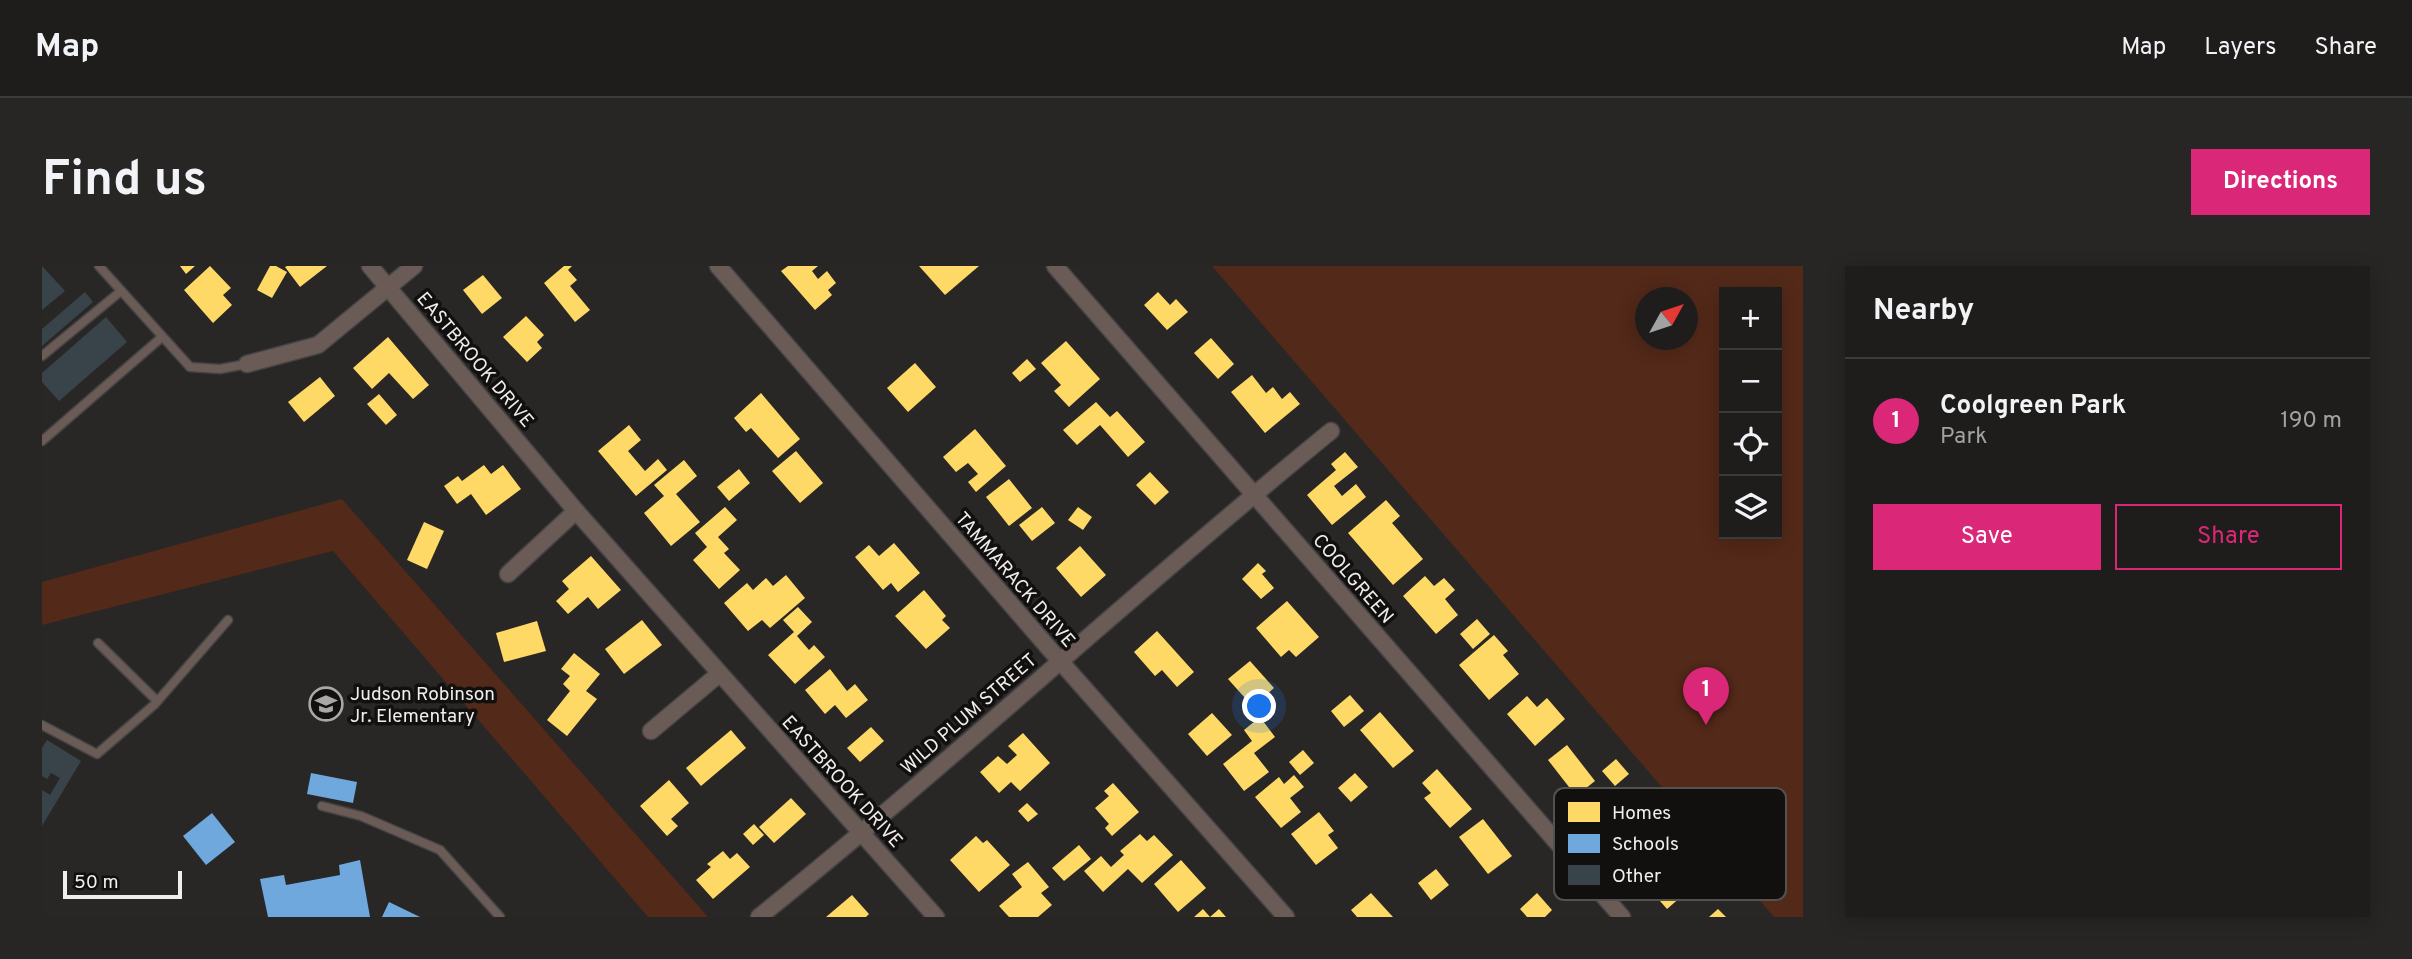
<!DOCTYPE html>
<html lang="en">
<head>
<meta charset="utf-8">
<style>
  :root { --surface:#1f1d1c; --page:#272625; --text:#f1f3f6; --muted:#a1a2a3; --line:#3c3b3b; --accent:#db2777 }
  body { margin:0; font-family:Overpass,sans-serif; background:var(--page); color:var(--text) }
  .controls { position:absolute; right:21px; top:21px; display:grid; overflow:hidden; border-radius:0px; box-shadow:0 4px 18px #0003 }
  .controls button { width:63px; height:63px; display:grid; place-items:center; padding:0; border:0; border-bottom:2px solid var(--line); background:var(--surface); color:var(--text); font:35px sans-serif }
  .compass { position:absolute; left:1593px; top:21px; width:63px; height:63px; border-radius:50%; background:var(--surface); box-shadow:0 4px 18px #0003; rotate:50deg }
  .scale { position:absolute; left:21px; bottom:18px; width:119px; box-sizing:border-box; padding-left:7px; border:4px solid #f0edec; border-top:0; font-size:19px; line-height:24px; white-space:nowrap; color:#f0edec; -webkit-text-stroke:5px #11100f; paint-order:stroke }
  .you { position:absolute; left:1218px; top:441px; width:24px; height:24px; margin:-18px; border:5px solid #fff; border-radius:50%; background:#1a73e8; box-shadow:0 0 0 10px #1a73e833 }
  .badge { display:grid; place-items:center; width:46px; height:46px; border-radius:50%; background:var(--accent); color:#fff; font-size:23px; font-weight:700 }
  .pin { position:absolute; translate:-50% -58px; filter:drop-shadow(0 2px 4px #0008) }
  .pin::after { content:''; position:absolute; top:37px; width:24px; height:21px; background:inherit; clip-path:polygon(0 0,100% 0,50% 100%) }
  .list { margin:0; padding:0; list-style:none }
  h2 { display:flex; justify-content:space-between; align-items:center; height:91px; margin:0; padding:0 28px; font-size:30px }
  h2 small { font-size:23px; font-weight:400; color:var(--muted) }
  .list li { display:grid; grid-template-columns:46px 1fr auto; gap:21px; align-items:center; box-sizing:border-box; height:126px; padding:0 28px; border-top:2px solid var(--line) }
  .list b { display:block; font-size:26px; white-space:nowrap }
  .list p { margin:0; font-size:23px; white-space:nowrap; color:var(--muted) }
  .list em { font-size:23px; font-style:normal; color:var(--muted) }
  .actions { display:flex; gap:14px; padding:21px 28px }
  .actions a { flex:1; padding:16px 0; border:2px solid var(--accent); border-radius:0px; text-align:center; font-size:24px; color:var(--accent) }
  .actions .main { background:var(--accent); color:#fff }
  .icon { flex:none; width:38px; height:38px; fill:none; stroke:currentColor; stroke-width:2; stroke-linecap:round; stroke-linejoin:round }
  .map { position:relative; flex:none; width:1761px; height:651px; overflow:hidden; border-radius:0px }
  header { display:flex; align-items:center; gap:42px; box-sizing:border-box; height:98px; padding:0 35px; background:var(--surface); border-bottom:2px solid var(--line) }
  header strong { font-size:33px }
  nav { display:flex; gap:38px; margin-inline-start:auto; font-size:24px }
  .intro { display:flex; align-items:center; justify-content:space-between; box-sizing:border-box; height:168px; padding:0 42px }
  h1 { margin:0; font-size:49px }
  .button { padding:18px 32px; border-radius:0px; background:var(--accent); color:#fff; font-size:24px; font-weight:700 }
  main { display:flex; gap:42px; padding:0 42px }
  aside { flex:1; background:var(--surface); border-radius:0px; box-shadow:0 4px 18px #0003 }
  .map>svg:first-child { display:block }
  .green { fill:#532919; fill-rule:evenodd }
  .homes { fill:#ffd966 }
  .schools { fill:#6fa8dc }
  .building { fill:#39434a }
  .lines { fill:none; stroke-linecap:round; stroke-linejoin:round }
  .lane-casing { stroke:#444343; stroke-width:11 }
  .street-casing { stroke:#444343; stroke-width:19 }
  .lane { stroke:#6a5b56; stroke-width:8 }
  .street { stroke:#6a5b56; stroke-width:16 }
  .labels { text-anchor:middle; stroke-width:7; stroke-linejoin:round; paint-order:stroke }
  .street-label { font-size:19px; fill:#f0edec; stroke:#11100f }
  .poi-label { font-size:19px; fill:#f0edec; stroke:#11100f; text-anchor:start }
  .key { fill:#11100f; stroke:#545251; stroke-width:2 }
  .key-label { font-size:19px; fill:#f0edec }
</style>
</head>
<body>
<header>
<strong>Map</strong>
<nav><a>Map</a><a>Layers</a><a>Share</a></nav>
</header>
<div class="intro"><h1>Find us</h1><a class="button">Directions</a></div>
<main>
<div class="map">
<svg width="1761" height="651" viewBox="0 0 1761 651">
  <rect width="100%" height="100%" fill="#292726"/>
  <g class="green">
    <path d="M1170 0H1761V651H1732ZM1682 26H1735V268H1682ZM1604 32H1646V74H1604Z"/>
    <path d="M300 233 666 651H606L291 285 0 359V316Z"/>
  </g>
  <g class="homes">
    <path d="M138 0H153L144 8Z"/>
    <path d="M168 0 189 22 181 29 190 39 171 57 142 24Z"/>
    <path d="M228 0H234L245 6 230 32 215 24Z"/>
    <path d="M245 0H285L258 21 243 1Z"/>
    <path d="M522 0H530L526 4 535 14 528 20 548 44 533 56 502 17Z"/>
    <path d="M746 0H776L770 5 776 13 785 5 794 17 786 24 790 29 773 44 739 5Z"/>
    <path d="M877 0H937L903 29Z"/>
    <path d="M441 9 460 32 440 48 421 24Z"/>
    <path d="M1116 26 1128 39 1134 33 1146 46 1125 64 1102 39Z"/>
    <path d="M484 50 502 69 495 76 500 82 485 96 461 71Z"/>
    <path d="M346 71 387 119 371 133 347 107 330 123 311 102Z"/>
    <path d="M1169 72 1192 98 1176 113 1152 87Z"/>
    <path d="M1024 75 1058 113 1027 141 1012 125 1019 119 999 97Z"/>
    <path d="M985 93 994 103 978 116 970 107Z"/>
    <path d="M873 97 894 121 866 146 845 122Z"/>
    <path d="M1210 109 1224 127 1231 121 1240 133 1248 126 1258 138 1223 167 1189 126Z"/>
    <path d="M278 111 293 130 262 156 246 136Z"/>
    <path d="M719 127 758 173 736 192 709 162 704 166 692 152Z"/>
    <path d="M337 128 355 149 344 159 325 138Z"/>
    <path d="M1054 136 1068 151 1075 145 1103 176 1086 191 1058 159 1035 179 1021 164Z"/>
    <path d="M587 159 599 174 586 185 603 205 616 193 625 204 594 230 556 185Z"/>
    <path d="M933 163 964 200 934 226 926 216 936 208 926 197 914 206 901 191Z"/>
    <path d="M754 185 781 217 758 237 730 205Z"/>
    <path d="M1303 186 1316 201 1292 220 1300 230 1314 218 1324 231 1290 259 1265 229 1294 204 1289 198Z"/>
    <path d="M642 194 655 210 634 228 658 256 629 280 602 247 622 230 612 219Z"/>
    <path d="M442 199 449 208 461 199 479 223 444 249 429 228 415 238 402 220 416 210 420 215Z"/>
    <path d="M697 203 708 217 687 235 675 221Z"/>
    <path d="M1108 206 1127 226 1113 239 1094 219Z"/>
    <path d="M967 213 990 242 967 260 944 231Z"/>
    <path d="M1344 234 1358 250 1350 257 1381 293 1351 319 1306 267Z"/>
    <path d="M683 241 695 254 676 271 687 283 682 287 698 304 677 323 651 294 665 281 653 267Z"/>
    <path d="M1000 241 1013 257 990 275 977 259Z"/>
    <path d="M1036 241 1050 251 1041 264 1026 254Z"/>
    <path d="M382 256 402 265 385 303 365 294Z"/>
    <path d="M852 277 878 307 856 326 849 317 841 324 813 291 827 279 837 290Z"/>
    <path d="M1038 280 1064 309 1039 331 1014 302Z"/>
    <path d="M549 290 579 324 556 343 546 331 526 348 514 335 527 323 520 315Z"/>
    <path d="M1216 297 1224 305 1220 308 1232 322 1219 333 1200 313Z"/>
    <path d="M744 309 763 332 728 362 720 354 706 365 682 337 705 317 711 324 724 312 731 320Z"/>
    <path d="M1383 310 1392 320 1402 312 1413 324 1403 333 1416 349 1394 368 1361 330Z"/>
    <path d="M882 324 904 350 900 354 908 362 884 383 853 350Z"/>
    <path d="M1245 335 1277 371 1254 391 1247 384 1239 391 1214 362Z"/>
    <path d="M756 341 770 356 755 370 767 384 772 379 783 391 753 418 726 389 752 366 741 354Z"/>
    <path d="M1435 353 1448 368 1431 383 1418 368Z"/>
    <path d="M600 354 620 379 582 408 563 383Z"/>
    <path d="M495 355 504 385 462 396 454 367Z"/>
    <path d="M1115 365 1152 406 1135 421 1120 404 1113 410 1092 386Z"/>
    <path d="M1452 369 1466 385 1461 389 1477 408 1447 434 1417 399Z"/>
    <path d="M532 387 558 408 544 425 555 433 525 470 505 454 528 425 521 418 528 410 519 403Z"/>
    <path d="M1208 395 1232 422 1211 441 1186 413Z"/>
    <path d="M788 403 805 425 813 418 826 434 804 452 793 439 783 448 763 424Z"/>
    <path d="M1308 429 1322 445 1302 461 1289 445Z"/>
    <path d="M1485 430 1495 441 1505 432 1523 453 1493 480 1465 448Z"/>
    <path d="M1338 446 1372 485 1351 502 1318 464Z"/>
    <path d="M1170 447 1190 469 1165 490 1146 468Z"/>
    <path d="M1218 451 1233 471 1212 487 1227 506 1202 525 1181 498 1210 475 1202 464Z"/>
    <path d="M829 461 842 475 818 496 805 482Z"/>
    <path d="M689 464 704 482 659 520 644 502Z"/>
    <path d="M981 467 1008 497 978 525 969 516 957 527 938 506 956 490 965 498 975 489 966 480Z"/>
    <path d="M1525 479 1553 515 1534 530 1506 494Z"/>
    <path d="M1261 484 1272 497 1258 509 1247 496Z"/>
    <path d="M1574 493 1587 508 1573 520 1560 505Z"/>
    <path d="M1395 503 1430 543 1408 562 1382 532 1389 527 1380 517Z"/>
    <path d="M1313 507 1326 521 1309 536 1296 522Z"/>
    <path d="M1252 509 1262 521 1248 532 1259 546 1239 562 1213 531 1237 511 1242 518Z"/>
    <path d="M627 514 647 537 629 553 636 560 625 570 598 540Z"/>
    <path d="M1071 517 1097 546 1070 570 1063 562 1067 558 1053 542 1067 530 1062 525Z"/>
    <path d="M749 532 764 548 732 577 717 561Z"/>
    <path d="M985 537 996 548 986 556 976 545Z"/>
    <path d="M1277 546 1292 565 1286 569 1296 582 1274 599 1249 568Z"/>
    <path d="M1441 553 1470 590 1446 608 1417 571Z"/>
    <path d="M712 558 722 569 711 579 701 568Z"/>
    <path d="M1098 568 1105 575 1112 569 1131 589 1100 617 1086 603 1061 626 1042 605 1059 590 1069 601 1082 589 1078 585Z"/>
    <path d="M934 570 941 577 945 574 968 599 937 626 908 594Z"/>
    <path d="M1037 579 1049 593 1022 615 1010 602Z"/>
    <path d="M681 585 688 593 695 587 708 601 671 633 654 614 669 601 665 598Z"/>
    <path d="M1617 590 1647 624 1625 643 1596 610Z"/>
    <path d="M1139 594 1164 622 1136 646 1112 618Z"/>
    <path d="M986 596 1007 621 999 627 1010 639 996 651H967L957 640 980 621 970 608Z"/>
    <path d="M1394 603 1407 619 1389 634 1376 617Z"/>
    <path d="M1329 627 1351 651H1315L1309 644Z"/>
    <path d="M1495 627 1510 644 1503 651H1485L1478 643Z"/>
    <path d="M810 629 827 648 824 651H784Z"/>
    <path d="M1161 643 1168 651H1152Z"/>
    <path d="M1177 643 1184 651H1168Z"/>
    <path d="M1676 643 1684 651H1667Z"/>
  </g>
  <g class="schools">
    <path d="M269 507 315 516 311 537 265 528Z"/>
    <path d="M170 547 193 576 164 599 141 570Z"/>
    <path d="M318 594 328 651H226L218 613 242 609 244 619 298 609 297 599Z"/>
    <path d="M347 636 378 651H340Z"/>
  </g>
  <g class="building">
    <path d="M0 0 23 25 0 44Z"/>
    <path d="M43 26 51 36 0 80V63Z"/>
    <path d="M64 51 85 76 17 135 0 116V107Z"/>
    <path d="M5 474 39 495 0 560V524L8 529 18 512 9 507 5 513 0 510V482Z"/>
  </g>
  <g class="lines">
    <defs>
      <g id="lane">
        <path d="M57 0 148 101 178 103 205 98"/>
        <path d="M0 90 79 25"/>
        <path d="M0 175 120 71"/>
        <path d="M56 377 115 435"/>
        <path d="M0 459 55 488 113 438 186 354"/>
        <path d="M280 540 319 550 398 584 458 651"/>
      </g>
      <g id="street">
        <path d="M328 0 534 245 894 651"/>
        <path d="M676 0 1018 395 1244 651"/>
        <path d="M1013 0 1580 651"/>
        <path d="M205 98 276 79 372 0"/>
        <path d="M466 308 534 245"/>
        <path d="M609 465 677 408"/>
        <path d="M717 651C912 494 1095 323 1289 165"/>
      </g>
    </defs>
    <use href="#lane" class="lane-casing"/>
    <use href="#street" class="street-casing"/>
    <use href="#lane" class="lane"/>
    <use href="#street" class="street"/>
  </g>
  <defs>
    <symbol id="school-ring" viewBox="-11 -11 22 22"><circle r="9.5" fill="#11100f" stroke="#aaa8a7" stroke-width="1.5"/><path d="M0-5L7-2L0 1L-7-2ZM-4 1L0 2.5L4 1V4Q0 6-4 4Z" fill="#aaa8a7"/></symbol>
  </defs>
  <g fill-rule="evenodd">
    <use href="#school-ring" x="265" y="419" width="38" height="38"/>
  </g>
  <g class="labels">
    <g class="street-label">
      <text transform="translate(434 93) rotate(50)" y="7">EASTBROOK DRIVE</text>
      <text transform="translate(1312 312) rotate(49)" y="7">COOLGREEN</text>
      <text transform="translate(974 313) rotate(49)" y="7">TAMMARACK DRIVE</text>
      <text transform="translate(926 447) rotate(-41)" y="7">WILD PLUM STREET</text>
      <text transform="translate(801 515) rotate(48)" y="7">EASTBROOK DRIVE</text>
    </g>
    <g class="poi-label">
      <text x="308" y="434">Judson Robinson<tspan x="308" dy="22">Jr. Elementary</tspan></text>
    </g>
  </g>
  <rect x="1512" y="522" width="232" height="112" rx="10" class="key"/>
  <rect x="1526" y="536" width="32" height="20" fill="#ffd966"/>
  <rect x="1526" y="568" width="32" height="19" fill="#6fa8dc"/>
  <rect x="1526" y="599" width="32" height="20" fill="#39434a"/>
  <g class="key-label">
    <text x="1570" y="553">Homes</text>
    <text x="1570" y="584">Schools</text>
    <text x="1570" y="616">Other</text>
  </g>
</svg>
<div class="controls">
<button>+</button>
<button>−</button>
<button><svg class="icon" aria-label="locate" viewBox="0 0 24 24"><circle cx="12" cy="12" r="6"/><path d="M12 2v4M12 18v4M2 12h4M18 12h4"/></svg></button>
<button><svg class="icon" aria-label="layers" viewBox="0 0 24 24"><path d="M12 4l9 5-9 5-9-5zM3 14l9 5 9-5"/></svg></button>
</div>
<svg class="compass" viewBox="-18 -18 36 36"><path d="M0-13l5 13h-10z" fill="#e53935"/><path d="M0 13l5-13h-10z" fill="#a1a2a3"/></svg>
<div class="scale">50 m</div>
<div class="you"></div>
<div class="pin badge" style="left:1664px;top:459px">1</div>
</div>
<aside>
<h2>Nearby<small></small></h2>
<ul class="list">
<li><span class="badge">1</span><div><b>Coolgreen Park</b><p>Park</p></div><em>190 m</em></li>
</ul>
<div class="actions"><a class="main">Save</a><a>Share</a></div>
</aside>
</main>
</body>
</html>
